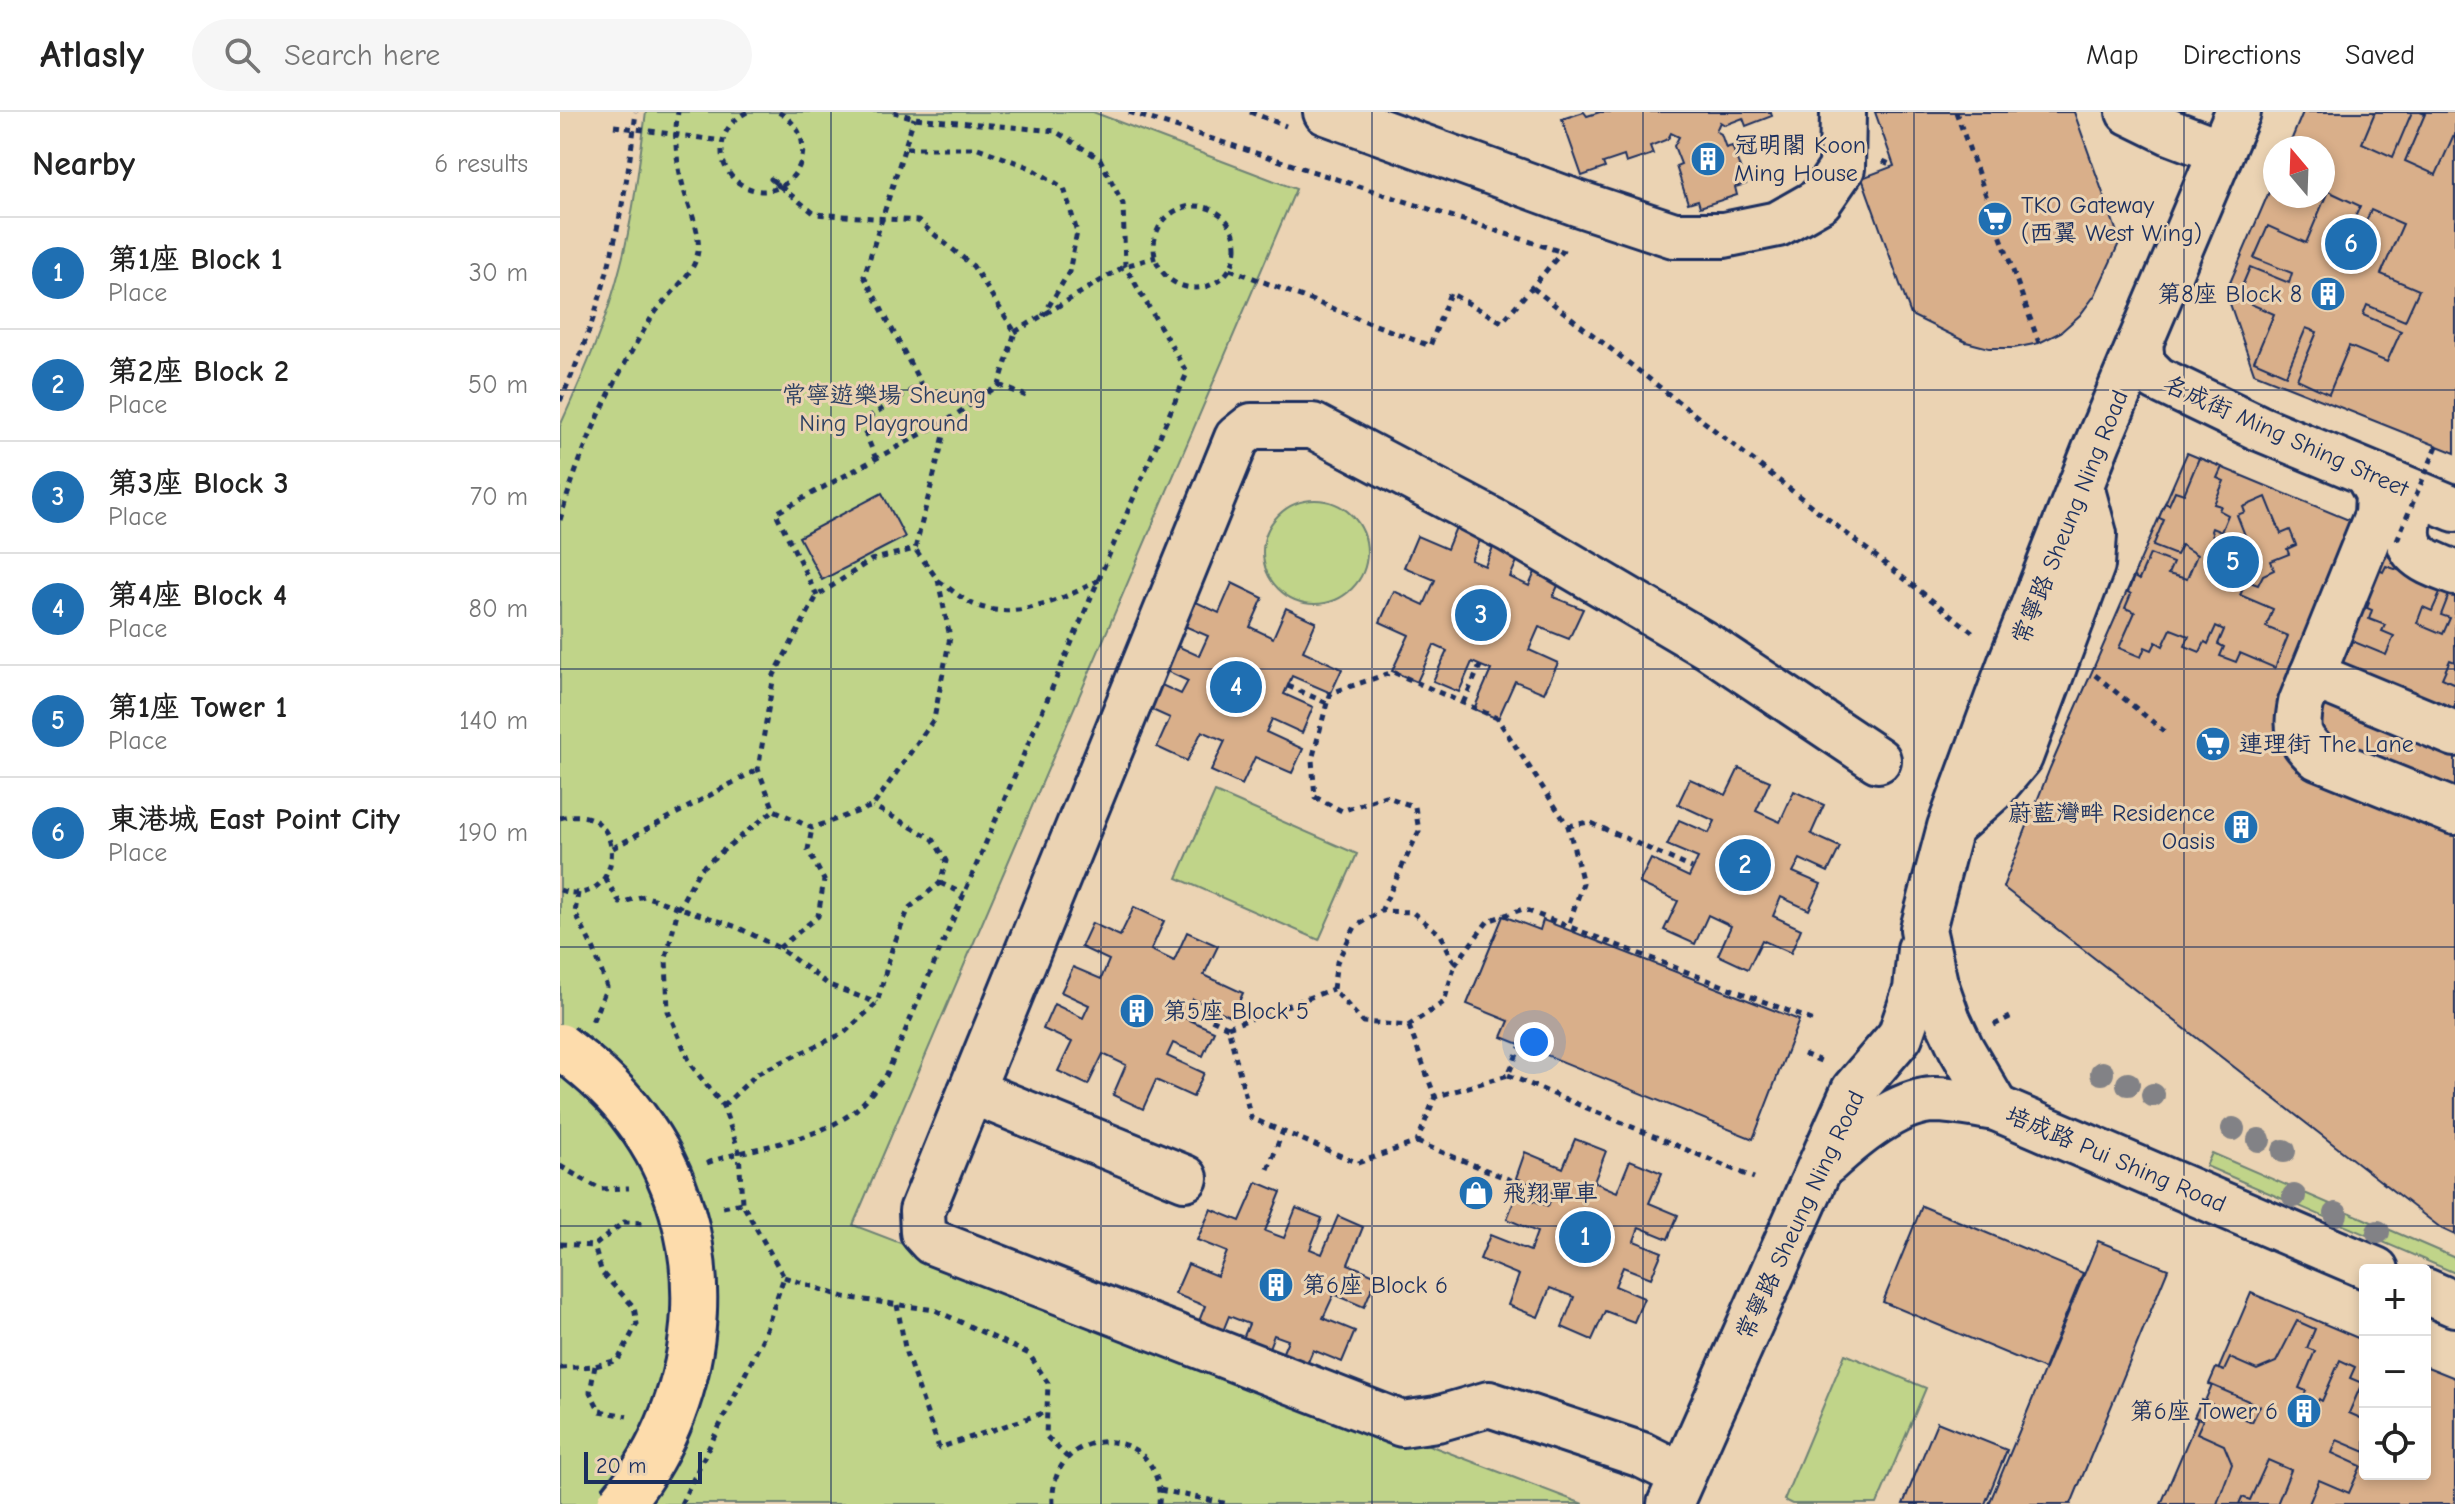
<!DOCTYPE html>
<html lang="en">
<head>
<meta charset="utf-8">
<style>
  :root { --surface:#fff; --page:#f6f6f6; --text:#222; --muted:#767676; --line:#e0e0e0; --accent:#1f6fb2 }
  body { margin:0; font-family:"Comic Neue","LXGW WenKai TC",sans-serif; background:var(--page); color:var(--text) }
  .controls { position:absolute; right:24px; bottom:24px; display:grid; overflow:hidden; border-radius:8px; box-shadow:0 4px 12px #0003 }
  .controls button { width:72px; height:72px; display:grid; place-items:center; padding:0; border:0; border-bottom:2px solid var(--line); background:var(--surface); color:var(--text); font:40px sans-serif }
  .compass { position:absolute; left:1703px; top:24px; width:72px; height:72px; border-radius:50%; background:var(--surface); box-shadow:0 4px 12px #0003; rotate:341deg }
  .scale { position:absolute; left:24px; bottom:20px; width:118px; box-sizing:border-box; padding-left:8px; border:4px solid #1b2f5e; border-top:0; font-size:22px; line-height:28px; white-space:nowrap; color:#1b2f5e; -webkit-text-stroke:6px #ebd3b3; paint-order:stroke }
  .you { position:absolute; left:974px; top:930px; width:28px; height:28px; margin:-20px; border:6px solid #fff; border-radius:50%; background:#1a73e8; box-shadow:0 0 0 12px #1a73e833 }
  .badge { display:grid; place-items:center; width:52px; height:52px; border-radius:50%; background:var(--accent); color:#fff; font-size:26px; font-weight:700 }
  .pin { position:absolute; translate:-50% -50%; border:4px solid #fff; box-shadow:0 2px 8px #0006 }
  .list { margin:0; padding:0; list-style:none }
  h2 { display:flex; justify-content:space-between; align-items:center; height:104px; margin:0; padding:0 32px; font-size:34px }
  h2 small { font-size:26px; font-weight:400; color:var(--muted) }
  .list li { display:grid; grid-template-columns:52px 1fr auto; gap:24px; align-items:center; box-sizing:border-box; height:112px; padding:0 32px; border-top:2px solid var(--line) }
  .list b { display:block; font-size:30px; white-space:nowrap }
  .list p { margin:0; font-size:26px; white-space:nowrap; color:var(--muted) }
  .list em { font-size:26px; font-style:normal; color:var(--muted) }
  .icon { flex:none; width:44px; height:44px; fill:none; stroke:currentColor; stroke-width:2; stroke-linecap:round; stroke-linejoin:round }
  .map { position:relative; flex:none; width:1895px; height:1392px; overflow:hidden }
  header { display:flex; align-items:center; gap:48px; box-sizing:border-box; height:112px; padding:0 40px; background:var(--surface); border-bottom:2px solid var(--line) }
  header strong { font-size:38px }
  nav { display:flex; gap:44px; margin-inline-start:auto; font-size:28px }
  .search { width:560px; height:72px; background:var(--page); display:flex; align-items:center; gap:20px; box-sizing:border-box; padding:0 28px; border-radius:44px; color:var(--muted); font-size:30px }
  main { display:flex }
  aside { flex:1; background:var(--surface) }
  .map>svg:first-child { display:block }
  .green { fill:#c0d489; stroke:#6e8274; stroke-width:2 }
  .building { fill:#d9af8a; stroke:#1b2f5e; stroke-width:2 }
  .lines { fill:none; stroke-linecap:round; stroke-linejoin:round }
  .minor-casing { stroke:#1b2f5e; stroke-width:50 }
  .path { stroke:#1b2f5e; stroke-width:5; stroke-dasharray:6 6; stroke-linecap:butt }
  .minor { stroke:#ebd3b3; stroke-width:44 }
  .highway-bridge-casing { stroke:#1b2f5e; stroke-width:50; stroke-linecap:butt }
  .path-bridge { stroke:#1b2f5e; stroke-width:5; stroke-dasharray:6 6; stroke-linecap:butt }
  .highway-bridge { stroke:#fddcac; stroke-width:44 }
  .tree { fill:#828286 }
  .grid { fill:none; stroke:#1b2f5e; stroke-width:2; stroke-opacity:0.55 }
  .labels { text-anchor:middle; stroke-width:6; stroke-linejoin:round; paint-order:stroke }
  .poi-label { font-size:24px; fill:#1b2f5e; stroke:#ebd3b3; text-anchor:start }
  .park-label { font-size:24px; fill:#2c4062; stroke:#ebd3b3 }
  .street-label { font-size:24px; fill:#1b2f5e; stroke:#ebd3b3 }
</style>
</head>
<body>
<header>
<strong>Atlasly</strong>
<div class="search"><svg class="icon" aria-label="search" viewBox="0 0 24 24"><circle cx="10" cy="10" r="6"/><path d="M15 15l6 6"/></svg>Search here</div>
<nav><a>Map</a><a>Directions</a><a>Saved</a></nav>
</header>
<main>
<aside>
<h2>Nearby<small>6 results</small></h2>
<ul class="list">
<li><span class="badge">1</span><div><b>第1座 Block 1</b><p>Place</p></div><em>30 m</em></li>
<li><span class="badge">2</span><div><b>第2座 Block 2</b><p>Place</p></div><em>50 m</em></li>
<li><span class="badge">3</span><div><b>第3座 Block 3</b><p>Place</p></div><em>70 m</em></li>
<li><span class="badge">4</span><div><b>第4座 Block 4</b><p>Place</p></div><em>80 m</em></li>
<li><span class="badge">5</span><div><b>第1座 Tower 1</b><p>Place</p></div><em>140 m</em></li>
<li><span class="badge">6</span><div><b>東港城 East Point City</b><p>Place</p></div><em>190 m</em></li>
</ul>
</aside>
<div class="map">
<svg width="1895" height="1392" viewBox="0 0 1895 1392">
  <rect width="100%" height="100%" fill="#ebd3b3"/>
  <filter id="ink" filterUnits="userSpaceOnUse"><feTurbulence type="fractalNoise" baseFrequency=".0125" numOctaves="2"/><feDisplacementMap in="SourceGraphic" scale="16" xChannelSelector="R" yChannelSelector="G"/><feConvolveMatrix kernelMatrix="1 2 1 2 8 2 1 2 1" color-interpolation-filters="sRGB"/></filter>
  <g filter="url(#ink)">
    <g class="green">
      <path d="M86 0H533L736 77 293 1113 1023 1392H0V314C24 261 47 209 61 152 74 102 79 51 86 0Z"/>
      <circle cx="755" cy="440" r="52"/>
      <path d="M655 680 797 742 759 828 617 766Z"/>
      <path d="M1652 1041 1895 1146V1161L1646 1054Z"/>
      <path d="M1285 1242 1366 1276 1317 1392H1232L1224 1388Z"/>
    </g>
    <g class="building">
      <path d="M1024 0 1027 4 1040 0H1211L1212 4 1186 14 1183 6 1165 13 1160 10 1156 19 1161 22 1166 36 1172 34 1186 72 1175 75 1177 83 1140 95 1138 88 1128 91 1116 54 1121 52 1114 34 1119 25 1111 21 1108 27 1090 34 1093 42 1066 51 1064 44 1043 51 1045 56 1022 64 1002 7Z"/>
      <path d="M1315 0H1514L1560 129 1535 183 1520 203 1501 220 1479 231 1454 236H1429L1406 230 1351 203 1302 66 1334 54Z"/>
      <path d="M1743 0H1895V341L1694 261 1666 180 1715 66V84H1763V36H1728Z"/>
      <path d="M1815 0H1852L1833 45 1802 31Z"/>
      <path d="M1860 0H1895V20L1876 63 1845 49 1865 2Z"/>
      <path d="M1768 79 1800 94 1778 144 1789 149 1811 98 1843 112 1821 162 1859 178 1845 209 1807 193 1803 203 1841 219 1827 250 1789 234 1769 282 1737 267 1757 220 1746 216 1726 263 1694 249 1714 202 1677 186 1690 155 1729 171 1732 161 1694 146 1708 114 1746 131Z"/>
      <path d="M1627 341 1895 452V1123L1882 1117 1443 775 1490 656Z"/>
      <path d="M1639 346 1662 355 1657 366 1664 369 1654 392 1661 394 1659 398 1668 403 1661 420 1652 416 1651 419 1656 432 1678 441 1690 436 1677 403 1685 400 1683 395 1706 385 1721 422 1730 418 1736 433 1727 437 1729 442 1711 449 1714 458 1703 463 1698 473 1687 469 1680 483 1713 497 1706 515 1728 524 1715 556 1680 541 1676 550 1660 544 1664 535 1658 532 1664 518 1656 514 1648 532 1645 530 1640 540 1625 534 1629 524 1611 517 1603 534 1596 530 1592 538 1585 535 1581 545 1559 536 1575 500 1565 496 1571 482 1568 480 1574 465 1579 468 1590 442 1613 451 1608 462 1627 467 1637 443 1621 433 1616 443 1593 434 1604 408 1599 406 1605 391 1609 393 1615 379 1624 382Z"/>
      <path d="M322 381 345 425 262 468 239 425Z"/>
      <path d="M899 408 924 420 911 448 925 454 937 426 962 438 950 465 969 474 982 444 1006 455 993 485 1023 497 1009 527 979 515 969 538 998 551 984 581 955 569 938 607 914 597 931 558 912 550 899 580 873 569 887 539 874 533 857 570 832 559 849 523 820 510 834 479 864 493 875 468 844 455 857 424 887 437Z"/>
      <path d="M1798 449 1823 460 1826 454 1841 459 1842 455 1882 477 1872 499 1863 495 1857 511 1883 522 1890 506 1881 503 1890 480 1895 482V550L1890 548 1882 566 1895 572V626L1815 606 1812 613 1797 607 1800 600 1773 580 1780 539 1787 541 1792 529 1826 543 1834 524 1822 519 1825 513 1809 507 1812 498 1807 496 1809 491 1795 486Z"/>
      <path d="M672 471 703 486 690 515 713 526 726 496 756 510 743 539 782 557 771 581 732 564 724 582 753 595 742 621 712 607 706 620 743 637 732 661 695 645 682 673 651 659 665 629 642 619 627 649 597 635 610 606 581 593 593 569 621 582 628 569 600 556 611 531 639 544 648 524 620 512 630 487 659 501Z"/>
      <path d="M1179 656 1210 669 1196 699 1220 710 1234 679 1264 693 1251 722 1280 735 1268 760 1240 747 1233 760 1261 772 1249 798 1221 785 1213 804 1241 817 1231 841 1202 828 1188 857 1158 843 1171 814 1148 803 1135 832 1104 818 1118 789 1079 771 1091 747 1129 765 1138 746 1107 733 1119 708 1149 721 1155 709 1118 692 1130 667 1166 683Z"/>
      <path d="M574 795 604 809 591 838 614 849 627 820 658 834 644 863 683 881 672 905 633 887 625 906 654 919 643 944 613 931 607 944 644 961 633 985 596 968 583 997 553 983 566 953 543 942 528 973 498 959 512 930 483 917 494 892 523 906 529 893 501 880 513 855 541 867 549 848 521 835 532 811 560 824Z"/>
      <path d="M943 804 980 818 983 808 1239 908 1193 1027 942 925 949 909 907 892Z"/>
      <path d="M1015 1027 1046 1039 1034 1070 1057 1080 1070 1048 1102 1061 1089 1091 1118 1103 1108 1127 1079 1115 1074 1129 1102 1140 1091 1166 1063 1155 1055 1174 1084 1186 1074 1210 1045 1199 1032 1228 1002 1215 1014 1185 990 1176 978 1205 948 1193 959 1163 920 1147 930 1123 970 1139 977 1120 947 1107 957 1082 988 1094 993 1081 956 1066 965 1040 1003 1056Z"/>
      <path d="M697 1070 721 1080 705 1119 724 1126 736 1096 762 1106 750 1137 762 1142 778 1104 803 1115 788 1152 817 1164 804 1195 774 1182 763 1206 795 1219 782 1250 753 1238 741 1267 716 1257 728 1228 714 1223 703 1251 677 1241 689 1212 669 1204 657 1234 633 1224 645 1194 615 1182 628 1152 657 1164 667 1140 637 1128 651 1097 680 1109Z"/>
      <path d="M1362 1094 1523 1161 1484 1257 1323 1190Z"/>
      <path d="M1538 1129 1608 1157 1511 1392H1429Z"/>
      <path d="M1691 1181 1805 1229V1362H1865V1254L1895 1266V1392H1601Z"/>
      <path d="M1737 1209 1755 1217 1747 1236 1755 1239 1739 1276 1746 1279 1741 1292 1754 1297 1759 1287 1762 1289 1780 1248 1795 1255 1790 1266 1802 1271 1789 1301 1805 1308V1340L1777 1328 1772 1341 1801 1354 1789 1381 1759 1368 1749 1392H1717L1731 1358 1708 1348 1690 1388 1682 1385 1679 1392H1657L1672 1352 1664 1333 1637 1321 1643 1308 1634 1305 1642 1288 1692 1310 1700 1294 1649 1272 1656 1256 1664 1259 1670 1246 1697 1258 1716 1250Z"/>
      <path d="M1377 1310 1447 1338 1425 1392H1343Z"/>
    </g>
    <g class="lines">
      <defs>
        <g id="minor">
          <path d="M766 0 1017 91 1114 123H1164L1218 112 1260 88 1282 56 1283 0"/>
          <path d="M1569 0 1610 20 1660 39"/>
          <path d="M1580 231 1582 252 1597 267 1699 316 1895 397"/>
          <path d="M1807 362 1818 382 1817 403 1741 591C1736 619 1737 625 1758 645L1895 700"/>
          <path d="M1816 368 1840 386 1850 403C1841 443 1862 448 1895 461"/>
          <path d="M1752 563 1895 622"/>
          <path d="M1395 711 1433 677 1460 645 1532 453 1534 422 1521 374"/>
          <path d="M411 979 625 1066"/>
          <path d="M1436 996 1401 936 1388 908 1375 871 1363 817 1390 715 1451 550 1538 330 1678 0"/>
          <path d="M1267 1050C1293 1026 1337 989 1374 988 1394 988 1416 993 1436 996L1816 1158"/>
          <path d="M1865 1179 1895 1192"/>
          <path d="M1122 1363 1082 1343 929 1292 877 1307 842 1312 372 1130 363 1120 362 1099 677 326 692 314H753L950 418 1149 535 1318 648"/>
          <path d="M1110 1392 1294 978 1340 924 1356 878 1360 837"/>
        </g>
      </defs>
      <use href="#minor" class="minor-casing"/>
      <g class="path">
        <path d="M187 0C172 8 161 21 162 40 162 52 169 64 179 71 226 103 273 30 218 0"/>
        <path d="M569 0 1002 140"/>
        <path d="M690 0 726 14"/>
        <path d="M1396 0 1479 231"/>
        <path d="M54 14 162 29"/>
        <path d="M346 36H418L471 56 504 76 517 120 509 160 483 204"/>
        <path d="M1323 49 1334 54"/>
        <path d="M220 75 211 67 255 102 358 109 413 154 455 220 439 273 388 308 355 437 311 448 257 484 214 563 198 657 214 698 252 716 313 694 374 607 390 525 378 468 355 437"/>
        <circle cx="635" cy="135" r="41"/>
        <path d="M670 157 870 234 890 181 942 210 1002 140 1005 132"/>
        <path d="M973 176 1415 522"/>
        <path d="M455 220 565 154 596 145"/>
        <path d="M439 273 466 284"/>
        <path d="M0 289C44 197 64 101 76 0"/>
        <path d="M316 347 301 310 361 272 304 164 354 6"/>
        <path d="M0 408C20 337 52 270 90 208 101 190 128 167 135 150 145 127 130 100 124 78 117 52 113 27 118 0"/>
        <path d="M379 469C388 475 396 482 405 488 448 513 500 489 539 468"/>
        <path d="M257 484 216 401 387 308"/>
        <path d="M1535 563 1604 619"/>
        <path d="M728 574 767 591 771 581 833 560 937 606 1008 714 1023 771 1008 814"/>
        <path d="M767 591 752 648 755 685 782 699 825 684 855 695 859 719 821 799 795 815 777 850 773 877 803 910 848 914 884 890 895 852 881 823 852 800 821 799"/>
        <path d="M903 591 920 554"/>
        <path d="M0 706C72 686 65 801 0 778"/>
        <path d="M1008 714 1029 710 1132 756"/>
        <path d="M53 736 198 657"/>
        <path d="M45 766 60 791 84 784 177 815 219 836 269 873 317 891"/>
        <path d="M380 771 404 782"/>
        <path d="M18 781 15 801 34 838 47 875 32 910"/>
        <path d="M219 836 258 804 264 768 248 738 252 716"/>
        <path d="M895 853 928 809 963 797 1257 910"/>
        <path d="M630 897 668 915 691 1006 798 1051 857 1030 875 985 948 963 960 935"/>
        <path d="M1434 913 1454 903"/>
        <path d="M849 914 875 985"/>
        <path d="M668 915 773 877"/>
        <path d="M1244 942 1263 950"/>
        <path d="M948 963 1194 1066"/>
        <path d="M163 994 198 961 284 921 317 891 332 837 349 796 380 771 386 749 373 727 313 694"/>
        <path d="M857 1030 968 1075"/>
        <path d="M147 1051C196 1033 248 1032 292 1001 305 991 315 976 326 964L627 261 565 154 563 92 540 47 495 19 354 6 334 0"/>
        <path d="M0 1054 40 1077 69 1076"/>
        <path d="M708 1057 723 1019"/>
        <path d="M163 1095 182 1091"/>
        <path d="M0 1132 34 1134 64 1110 83 1111"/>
        <path d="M224 1165 284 1185 375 1198 469 1242 488 1271 486 1324 507 1345"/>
        <path d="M337 1193 346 1241 379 1336 486 1300"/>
        <path d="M35 1254 30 1280 40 1299 67 1304"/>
        <path d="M0 1256 35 1254 58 1248 77 1212 74 1195 42 1161 34 1134"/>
        <path d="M600 1378 669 1392"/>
        <path d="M121 1392 203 1226 224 1165 182 1091 179 1039 163 994 131 953 108 899 106 846 118 797 140 757 214 698"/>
        <path d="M493 1392C488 1308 606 1310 599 1392"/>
      </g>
      <use href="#minor" class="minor"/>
      <defs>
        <path id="highway-bridge" d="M0 934C28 955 54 977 75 1006 162 1120 150 1284 60 1392"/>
      </defs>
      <use href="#highway-bridge" class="highway-bridge-casing"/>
      <path class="path-bridge" d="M1837 428 1877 334"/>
      <use href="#highway-bridge" class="highway-bridge"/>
    </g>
    <g class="tree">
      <circle cx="1542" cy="961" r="12"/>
      <circle cx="1568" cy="972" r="12"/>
      <circle cx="1593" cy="983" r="12"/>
      <circle cx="1673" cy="1017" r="12"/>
      <circle cx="1699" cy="1028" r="12"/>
      <circle cx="1724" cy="1039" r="12"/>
      <circle cx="1734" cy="1084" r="12"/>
      <circle cx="1776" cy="1102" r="12"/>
      <circle cx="1818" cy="1120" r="12"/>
    </g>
  </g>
  <path class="grid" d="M271 0V1392M541 0V1392M812 0V1392M1083 0V1392M1354 0V1392M1624 0V1392M0 278H1895M0 557H1895M0 835H1895M0 1114H1895"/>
  <defs>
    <symbol id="building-disc" viewBox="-11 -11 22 22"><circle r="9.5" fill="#1f6fb2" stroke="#ebd3b3"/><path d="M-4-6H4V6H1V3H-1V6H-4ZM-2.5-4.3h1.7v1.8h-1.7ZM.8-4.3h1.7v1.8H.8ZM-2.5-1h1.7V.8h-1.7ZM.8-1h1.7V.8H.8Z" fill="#fff"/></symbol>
    <symbol id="supermarket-disc" viewBox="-11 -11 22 22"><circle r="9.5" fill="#1f6fb2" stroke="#ebd3b3"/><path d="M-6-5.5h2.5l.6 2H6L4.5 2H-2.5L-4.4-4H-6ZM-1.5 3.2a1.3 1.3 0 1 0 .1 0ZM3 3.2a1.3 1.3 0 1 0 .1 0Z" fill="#fff"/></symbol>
    <symbol id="shop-disc" viewBox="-11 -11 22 22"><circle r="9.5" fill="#1f6fb2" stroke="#ebd3b3"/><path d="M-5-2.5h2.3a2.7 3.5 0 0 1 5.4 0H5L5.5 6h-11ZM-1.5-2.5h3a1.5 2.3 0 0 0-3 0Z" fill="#fff"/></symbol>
  </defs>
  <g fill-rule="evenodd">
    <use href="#building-disc" x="1128" y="27" width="40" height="40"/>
    <use href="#supermarket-disc" x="1415" y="87" width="40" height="40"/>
    <use href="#building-disc" x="1748" y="162" width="40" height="40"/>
    <use href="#supermarket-disc" x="1633" y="612" width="40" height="40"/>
    <use href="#building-disc" x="1661" y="695" width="40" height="40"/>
    <use href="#building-disc" x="557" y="879" width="40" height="40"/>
    <use href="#shop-disc" x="896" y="1061" width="40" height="40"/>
    <use href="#building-disc" x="696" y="1153" width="40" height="40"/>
    <use href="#building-disc" x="1724" y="1279" width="40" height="40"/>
  </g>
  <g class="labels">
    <g class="poi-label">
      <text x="1174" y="41">冠明閣 Koon<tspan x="1174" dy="28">Ming House</tspan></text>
      <text x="1461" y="101">TKO Gateway<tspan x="1461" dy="28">(西翼 West Wing)</tspan></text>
      <text x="1742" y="190" text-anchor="end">第8座 Block 8</text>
      <text x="1679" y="640">連理街 The Lane</text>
      <text x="1655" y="709" text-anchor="end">蔚藍灣畔 Residence<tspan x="1655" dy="28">Oasis</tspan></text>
      <text x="603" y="907">第5座 Block 5</text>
      <text x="942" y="1089">飛翔單車</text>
      <text x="742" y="1181">第6座 Block 6</text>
      <text x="1718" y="1307" text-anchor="end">第6座 Tower 6</text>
    </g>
    <g class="park-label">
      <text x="324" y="291">常寧遊樂場 Sheung<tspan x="324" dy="28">Ning Playground</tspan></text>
    </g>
    <g class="street-label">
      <text transform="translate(1726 324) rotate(24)" y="8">名成街 Ming Shing Street</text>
      <text transform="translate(1510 405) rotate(-68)" y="8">常寧路 Sheung Ning Road</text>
      <text transform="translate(1556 1047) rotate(23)" y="8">培成路 Pui Shing Road</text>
      <text transform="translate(1240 1103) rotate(-65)" y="8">常寧路 Sheung Ning Road</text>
    </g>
  </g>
</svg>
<div class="controls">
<button>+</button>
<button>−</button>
<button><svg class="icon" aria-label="locate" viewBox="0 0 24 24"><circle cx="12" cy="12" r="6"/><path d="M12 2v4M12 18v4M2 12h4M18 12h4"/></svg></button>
</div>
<svg class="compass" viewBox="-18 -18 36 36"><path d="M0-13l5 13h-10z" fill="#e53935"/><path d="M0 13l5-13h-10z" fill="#767676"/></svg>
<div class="scale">20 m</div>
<div class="you"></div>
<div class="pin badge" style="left:1025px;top:1125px">1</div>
<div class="pin badge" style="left:1185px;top:753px">2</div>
<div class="pin badge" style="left:921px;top:503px">3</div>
<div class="pin badge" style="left:676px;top:575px">4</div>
<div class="pin badge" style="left:1673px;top:450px">5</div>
<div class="pin badge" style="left:1791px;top:132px">6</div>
</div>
</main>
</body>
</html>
